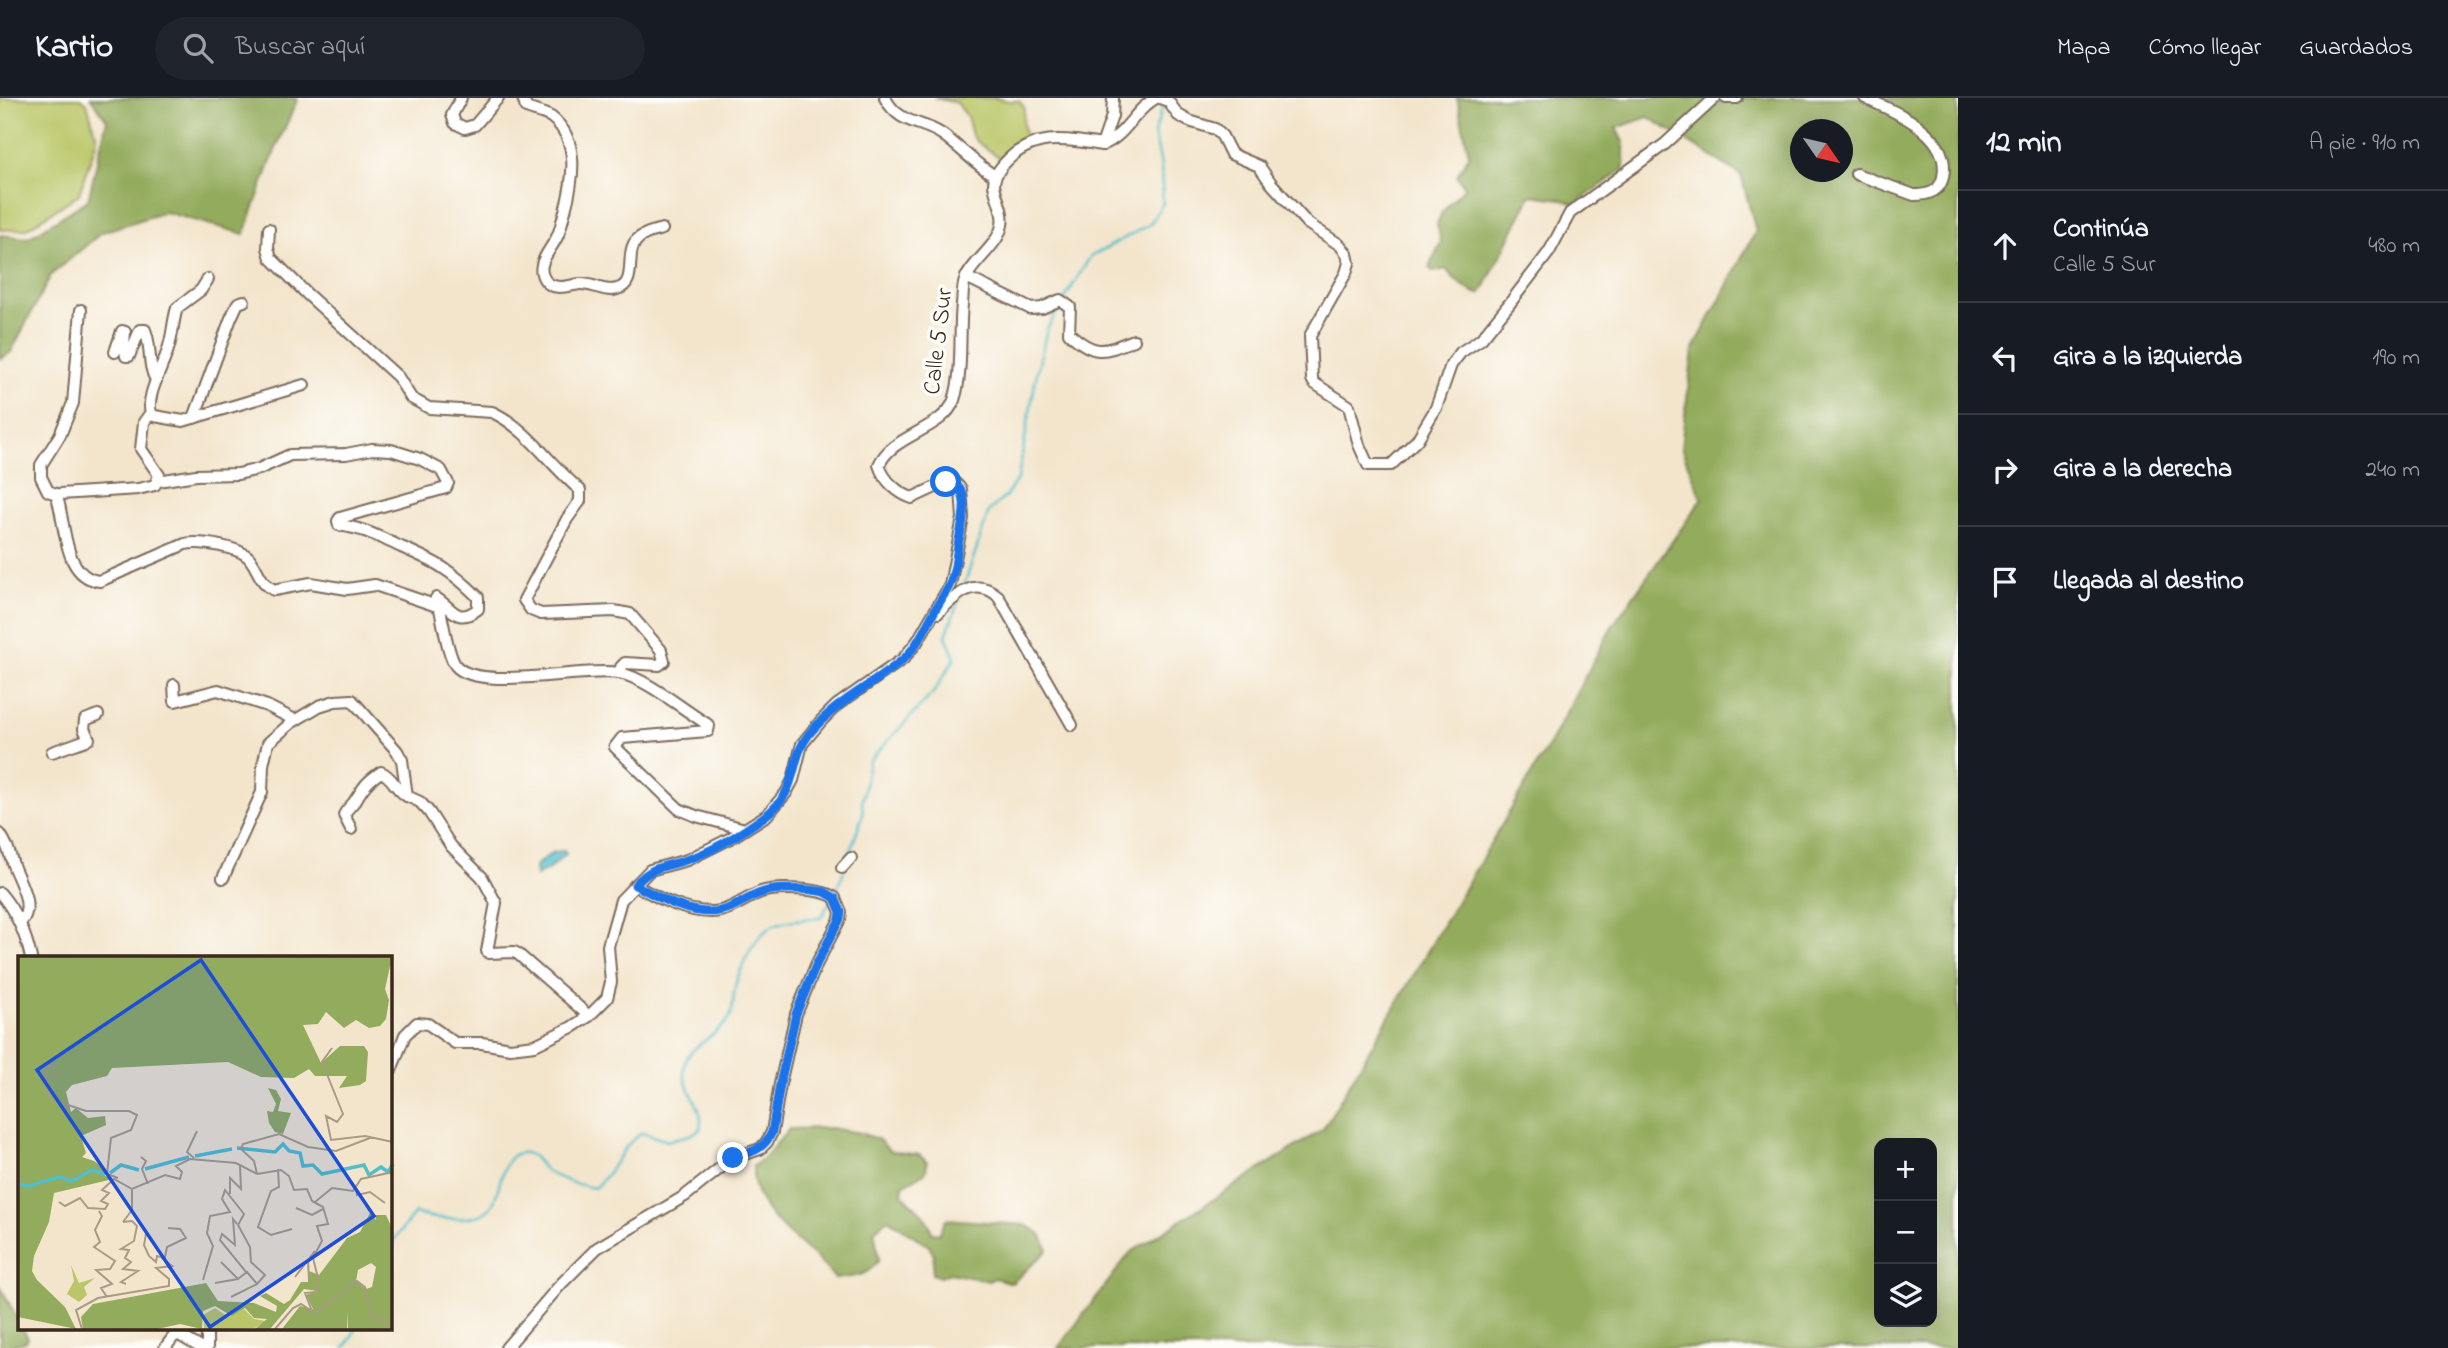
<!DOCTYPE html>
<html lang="es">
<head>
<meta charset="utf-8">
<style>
  :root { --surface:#171b24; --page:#20242c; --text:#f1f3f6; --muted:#9ea1a6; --line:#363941 }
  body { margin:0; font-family:"Indie Flower",sans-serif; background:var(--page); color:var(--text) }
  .controls { position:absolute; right:21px; bottom:21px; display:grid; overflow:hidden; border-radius:14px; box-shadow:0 7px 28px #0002 }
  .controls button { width:63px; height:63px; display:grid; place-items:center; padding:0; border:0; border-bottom:2px solid var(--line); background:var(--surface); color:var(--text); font:35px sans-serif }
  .compass { position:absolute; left:1790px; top:21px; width:63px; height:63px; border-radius:50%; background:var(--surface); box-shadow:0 7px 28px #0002; rotate:124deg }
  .stop { position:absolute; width:21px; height:21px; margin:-16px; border:5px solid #1a73e8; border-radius:50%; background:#fff }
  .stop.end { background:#1a73e8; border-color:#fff; box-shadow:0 2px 7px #0008 }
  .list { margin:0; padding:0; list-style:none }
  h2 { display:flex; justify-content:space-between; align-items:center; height:91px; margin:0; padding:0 28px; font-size:30px }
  h2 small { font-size:23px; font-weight:400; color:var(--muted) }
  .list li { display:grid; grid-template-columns:46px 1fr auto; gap:21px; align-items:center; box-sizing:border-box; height:112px; padding:0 28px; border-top:2px solid var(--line) }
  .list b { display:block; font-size:26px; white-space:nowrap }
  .list p { margin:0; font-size:23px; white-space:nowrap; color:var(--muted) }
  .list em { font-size:23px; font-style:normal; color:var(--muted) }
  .icon { flex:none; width:38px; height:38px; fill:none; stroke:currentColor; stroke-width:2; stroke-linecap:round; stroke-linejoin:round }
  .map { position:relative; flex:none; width:1958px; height:1250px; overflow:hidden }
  header { display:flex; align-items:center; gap:42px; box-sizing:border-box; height:98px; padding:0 35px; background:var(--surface); border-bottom:2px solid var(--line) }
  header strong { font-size:33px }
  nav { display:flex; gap:38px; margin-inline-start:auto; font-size:24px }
  .search { width:490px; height:63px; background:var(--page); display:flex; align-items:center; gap:18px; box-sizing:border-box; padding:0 24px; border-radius:38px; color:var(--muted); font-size:26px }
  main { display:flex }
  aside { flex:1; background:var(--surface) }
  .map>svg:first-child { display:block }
  .green { fill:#bac668; stroke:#7a7843; stroke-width:2 }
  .forest { fill:#93ab5c; stroke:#676a3d; stroke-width:2; fill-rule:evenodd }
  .water { fill:#51bec9; stroke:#467474; stroke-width:2 }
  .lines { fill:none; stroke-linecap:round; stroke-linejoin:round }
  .stream { stroke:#51bec9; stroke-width:2.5 }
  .minor-casing { stroke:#7b6b5b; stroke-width:14 }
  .minor { stroke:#fff; stroke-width:10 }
  .route { stroke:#1a73e8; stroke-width:9 }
  .labels { text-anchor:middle; stroke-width:7; stroke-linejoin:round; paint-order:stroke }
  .street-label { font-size:24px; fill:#3b2a1e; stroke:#fdfcf7 }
  .inset-river { fill:none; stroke:#51bec9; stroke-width:3.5 }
  .inset-road { fill:none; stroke:#a99a86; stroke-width:2 }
  .view { fill:#1d4ed8; fill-opacity:0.15; stroke:#1d4ed8; stroke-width:3.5 }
  .inset-edge { fill:none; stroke:#3b2a1e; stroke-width:3.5 }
</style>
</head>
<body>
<header>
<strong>Kartio</strong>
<div class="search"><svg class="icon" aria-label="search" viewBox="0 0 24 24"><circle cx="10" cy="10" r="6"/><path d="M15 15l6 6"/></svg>Buscar aquí</div>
<nav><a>Mapa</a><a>Cómo llegar</a><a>Guardados</a></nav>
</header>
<main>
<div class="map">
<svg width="1958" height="1250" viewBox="0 0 1958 1250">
  <rect width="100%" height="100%" fill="#fdfcf7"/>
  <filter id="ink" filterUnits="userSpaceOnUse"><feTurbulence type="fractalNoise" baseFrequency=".0143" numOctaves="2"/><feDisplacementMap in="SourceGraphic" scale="14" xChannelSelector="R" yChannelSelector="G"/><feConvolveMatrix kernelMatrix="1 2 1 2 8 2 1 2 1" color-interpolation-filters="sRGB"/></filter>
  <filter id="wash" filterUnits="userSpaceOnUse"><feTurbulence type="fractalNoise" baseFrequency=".00686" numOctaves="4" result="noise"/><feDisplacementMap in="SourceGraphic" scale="28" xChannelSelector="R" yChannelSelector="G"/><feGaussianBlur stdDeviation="1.57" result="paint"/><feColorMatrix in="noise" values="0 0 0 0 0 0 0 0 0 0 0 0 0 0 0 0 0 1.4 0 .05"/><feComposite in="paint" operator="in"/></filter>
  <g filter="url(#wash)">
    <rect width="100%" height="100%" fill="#f3e5cc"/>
    <g class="green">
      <path d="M0 0H81L87 5 97 41 79 96 26 131 0 132Z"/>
      <path d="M934 0H996L1009 3H1019L1024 9 1023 25 1025 42 1000 60 976 43 972 37 967 18 957 5Z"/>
    </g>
    <g class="forest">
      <path d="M91 0H298L276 50 244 136 165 114 102 134 51 177 11 254 0 261V137L28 140 88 102 107 22Z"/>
      <path d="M1457 0H1958V1250H1058L1130 1155 1323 1031 1551 643 1611 530 1702 401 1681 349 1693 252 1756 133 1741 77 1648 19 1616 30 1624 46V71L1575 106 1561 101 1531 97 1483 192 1480 196C1466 193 1455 182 1446 171L1433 174 1429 169 1441 144 1437 126 1442 114 1465 89 1457 78 1469 57ZM1800 32H1842V74H1800ZM1879 1045H1932V1224H1879Z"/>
      <path d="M831 1030 860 1035 878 1041 890 1053 919 1057 927 1064 926 1074 903 1087 902 1095C914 1111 926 1113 932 1135L939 1136 946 1121 1026 1127 1041 1136 1048 1152 1012 1185 994 1180 989 1183 950 1175 940 1179 932 1176 934 1157 929 1148 888 1121 874 1132 879 1162C866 1180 856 1178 835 1181 808 1143 751 1122 753 1068L765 1059 789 1031Z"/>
      <path d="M0 1188 19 1224V1231H23L28 1240 25 1244 3 1250 0 1249Z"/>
    </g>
    <path class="water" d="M561 753H564L566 756 549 771 536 778 535 768 552 755Z"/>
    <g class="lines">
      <g class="stream">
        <path d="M1064 202 1090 159 1150 126 1163 105 1161 67 1154 35 1164 6"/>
        <path d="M963 491 989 413 1006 398 1018 380 1037 274 1047 231 1061 208"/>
        <path d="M849 757 863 716 862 704 869 663 933 595 955 560 946 538 959 500"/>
        <path d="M835 796 844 773"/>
        <path d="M390 1159 393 1143 415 1115C431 1122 479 1125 491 1109 502 1094 499 1052 525 1055 537 1056 539 1070 549 1075 563 1082 578 1087 594 1090 613 1075 620 1048 642 1035L668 1043C682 1037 687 1041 700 1031 706 1007 683 994 684 971 685 948 717 939 729 921 735 911 732 896 736 885 742 867 753 842 769 830 781 821 806 822 821 819L831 802"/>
        <path d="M345 1250 356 1231"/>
      </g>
    </g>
  </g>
  <g filter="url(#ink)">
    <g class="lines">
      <defs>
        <g id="minor">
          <path d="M461 0 452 17 455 25 465 30 475 27 498 0"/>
          <path d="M523 0 526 10C534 13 544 15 551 19 581 42 573 83 565 113 562 122 561 131 557 139 551 152 534 167 545 182 554 194 569 187 580 186 592 185 605 195 617 191 639 186 623 153 638 141 644 135 655 133 662 131"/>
          <path d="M885 0C900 28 922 22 943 37 961 50 976 67 995 78"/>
          <path d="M1160 0 1168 3 1178 17 1189 23 1215 31 1222 38 1231 56 1259 68 1271 85 1307 125 1340 147 1347 156 1349 165 1346 175 1310 238 1312 281 1314 285 1349 308 1359 347 1368 367H1391L1417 342 1436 310 1451 267 1461 254 1481 241 1510 205 1549 154 1570 115 1665 46 1715 0"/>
          <path d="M1726 0H1737"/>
          <path d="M1102 47C1126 38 1133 13 1156 0"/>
          <path d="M1856 76 1914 97C1928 97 1940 94 1943 79 1952 36 1896 14 1865 0"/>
          <path d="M269 131 268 150 271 160 307 196 398 279 411 300 429 310 492 314C526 329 551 368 580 392V403L567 421 524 502 531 512 541 516 614 513 630 516 661 552 664 563 659 567 625 565 621 569V575"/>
          <path d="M966 179 1031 211 1042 210 1060 202 1070 209 1069 235C1095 259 1104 254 1134 242"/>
          <path d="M115 254 122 233 125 234 124 248 126 258H129L140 232H145C152 248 147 267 156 282"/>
          <path d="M304 287 183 323 149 317 144 324 141 351 159 377 155 387 138 391 60 396 57 399C66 426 63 480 100 483L185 446C200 443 241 449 250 461 259 473 260 485 274 492L311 485 347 491 375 487 437 508 440 511C443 524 448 558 456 568 479 594 584 569 619 575 646 580 682 611 707 626L709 628 708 633 622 640 615 649 679 711 696 718 745 731"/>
          <path d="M152 317C143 301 165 266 169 248 173 235 173 222 177 210L201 192 208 181"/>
          <path d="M194 320 231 220 238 205 244 203"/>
          <path d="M158 383 196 377 238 376 259 371 290 357 346 356 372 351 391 352 420 361 441 372 448 385 446 390 340 420 338 423 339 427C366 431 377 438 401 449 436 464 451 472 478 499V511C456 527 453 510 436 500"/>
          <path d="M59 397 48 393 41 379V367L60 337 73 305 81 212"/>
          <path d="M938 515C956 497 975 478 998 498L1072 627"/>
          <path d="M174 587 175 603 218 592 267 608 295 622"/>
          <path d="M52 654 89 641 84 631 85 622 98 617"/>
          <path d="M351 731 344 717C346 712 350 709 354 704 364 689 365 685 381 674 392 678 396 692 407 698"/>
          <path d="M0 736C8 748 9 754 13 767 19 784 36 809 20 825"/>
          <path d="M842 770 851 760"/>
          <path d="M223 780 262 694 263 667 268 645 291 625 319 608 335 603 352 602 397 653 402 662 407 698 420 704 429 714 451 748 482 779 496 805 487 853 489 855 514 854 518 856 589 918"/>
          <path d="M0 795C16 814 26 836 31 860"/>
          <path d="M390 975 405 937 417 925 428 926 455 945H482L510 950 535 947 572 929 589 918 607 900 611 884 608 848 621 802 650 772 687 762 729 741 767 717 786 695 793 682 802 646 821 623 837 607 903 561 917 544 950 487 963 420 961 391 955 385 946 384 912 400C898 395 884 383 879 367 892 336 944 332 954 302 963 277 959 234 962 206 963 198 962 187 966 180 974 162 998 148 1002 127 1005 113 995 99 994 86 994 78 999 72 1003 67 1030 35 1065 40 1102 47L1112 18 1113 0"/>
          <path d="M165 1250 174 1238 179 1237 201 1250"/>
          <path d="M207 1250V1234L209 1231"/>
          <path d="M506 1250 561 1186 597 1150 685 1098 733 1060 760 1051 767 1044 772 1034 780 986 796 916 817 865 840 821 841 814 835 800C823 790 777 789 761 794 745 800 730 814 711 814 684 814 658 800 635 787"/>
        </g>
      </defs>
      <use href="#minor" class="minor-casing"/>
      <use href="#minor" class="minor"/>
    </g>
  </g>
  <g class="lines" filter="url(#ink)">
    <path class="route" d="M733 1060C751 1054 764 1052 772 1034L780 986 796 916 817 865 840 821 841 814 835 800 825 794C810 791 775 789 761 795 744 801 729 814 711 814 683 814 658 799 635 787 653 767 663 770 686 762 714 753 742 735 765 718 800 693 788 663 809 636 835 604 870 589 900 564 920 548 928 522 941 502 943 497 947 493 949 488 956 475 956 456 959 442 963 423 973 386 946 384"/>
  </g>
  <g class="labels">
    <g class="street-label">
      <text transform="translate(937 243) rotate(-83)" y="8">Calle 5 Sur</text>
    </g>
  </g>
  <g transform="translate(18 858)">
    <rect width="374" height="374" fill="#f3e5cc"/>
    <path d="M53 309 61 327 77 322 66 331 69 339 61 346 49 338 56 325ZM197 352 210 361 226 353 236 363 248 365 237 372 186 373 185 359Z" fill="#bac668"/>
    <path d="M0 1H374L367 33 371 44 368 63 362 70 351 72 338 64 326 72 308 56 300 68 285 69 303 107 322 90H346L350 96 348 125 342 129 321 132 329 120H297L291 113 276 122 243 121 210 106 94 112 89 120 54 129 48 136 53 156 58 152 70 162 87 160 88 169 63 180 68 197 64 201 76 205 86 212 87 220 95 223 36 237 31 266 16 300 14 315 19 324 47 351 58 373 0 361ZM250 132 258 134 263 143 260 155 273 157 265 178 257 176 251 167 249 155 255 156 258 148ZM352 257 358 264 357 259H368L374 272V373H330V355L329 373H264L282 350 295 353 288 339 299 335 286 333 252 373H228H237L249 363 236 362 227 352 214 360 197 350 185 355 184 373 162 368 139 373H65L63 361 75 348 188 327 200 345 236 347 258 356 259 350 242 340 248 337 266 348 272 344 283 326H291V315L301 319 329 282 342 276ZM353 307 358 311 354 331 348 333 338 325 340 314Z" fill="#93ab5c" fill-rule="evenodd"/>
    <path class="inset-river" d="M219 192 257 196 265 188 271 195 282 197 285 210 295 209 304 218 346 209 351 219 363 211 370 216 375 208M177 200 214 193M127 213 171 201M92 217 103 209 121 214M0 228 11 230 41 221 54 225 74 214 87 218"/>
    <path class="inset-road" d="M314 92 304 106 325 158 319 166 308 160 313 184 347 180 375 186M38 121 35 110H28L30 139 41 146 68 155H111L119 159 113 174 93 182 89 218 100 222M123 201 128 205 124 213 130 228M176 202 169 196 179 175M260 213 261 231 253 235 240 271 253 279 274 273M239 218 263 214 271 220 276 234 289 233 294 245 305 251 310 268 299 270 304 285 295 302 301 326 297 336 287 337 294 355M239 218 236 205 223 193 225 188 261 178 290 191 318 195 352 182M338 233 339 239 352 236 367 247M212 238V222L223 233 222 209M41 246 47 250 62 242 70 252 87 253 90 248 83 245 91 237 84 234 96 223 114 233 147 219 162 223 164 216 158 210 172 203 218 207 239 218M297 246 314 232 335 235 343 223 375 216M278 252 294 259 305 253M81 255 84 260 77 274 82 286 76 291 97 305 92 313 78 314 94 328 83 332 89 341M105 266 114 265 119 270 116 285 103 293 111 294 107 302 113 306 105 313 120 315 103 326 108 328M105 266 114 254V233M219 268 215 263 217 289 204 278 202 284 228 316M128 278 126 289 131 300 138 306 139 300 143 301M290 304 291 326M277 321 297 295M185 324 195 290 189 277 192 260 212 256 204 243 207 234 226 258 220 269 232 291 233 306 247 319 239 328 229 316 220 323 203 306M197 327 220 323M213 341 239 328M64 373 58 354 80 342 151 330V323L138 312 154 310 143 301H147L149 291 168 282 162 273 150 272M257 373 275 352 283 348 297 357 339 325 347 331 354 360 375 371"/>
    <path class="view" d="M183 4 356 260 192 371 19 114Z"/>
    <rect width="374" height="374" class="inset-edge"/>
  </g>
</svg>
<div class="controls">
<button>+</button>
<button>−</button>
<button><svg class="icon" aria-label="layers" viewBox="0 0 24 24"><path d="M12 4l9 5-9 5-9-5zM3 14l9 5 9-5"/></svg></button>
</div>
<svg class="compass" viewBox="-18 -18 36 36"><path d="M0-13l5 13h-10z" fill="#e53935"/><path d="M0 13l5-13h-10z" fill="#9ea1a6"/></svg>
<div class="stop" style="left:946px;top:384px"></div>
<div class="stop end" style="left:733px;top:1060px"></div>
</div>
<aside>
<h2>12 min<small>A pie · 910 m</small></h2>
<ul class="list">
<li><svg class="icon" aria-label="ahead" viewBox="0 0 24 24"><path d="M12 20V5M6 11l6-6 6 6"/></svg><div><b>Continúa</b><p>Calle 5 Sur</p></div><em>480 m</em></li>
<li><svg class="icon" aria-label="left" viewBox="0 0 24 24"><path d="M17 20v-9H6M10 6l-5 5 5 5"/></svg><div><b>Gira a la izquierda</b></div><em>190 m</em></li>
<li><svg class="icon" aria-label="right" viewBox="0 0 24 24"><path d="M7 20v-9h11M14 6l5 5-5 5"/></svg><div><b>Gira a la derecha</b></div><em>240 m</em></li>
<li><svg class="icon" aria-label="arrive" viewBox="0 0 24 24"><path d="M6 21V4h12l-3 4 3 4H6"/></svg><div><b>Llegada al destino</b></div></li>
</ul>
</aside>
</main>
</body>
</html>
